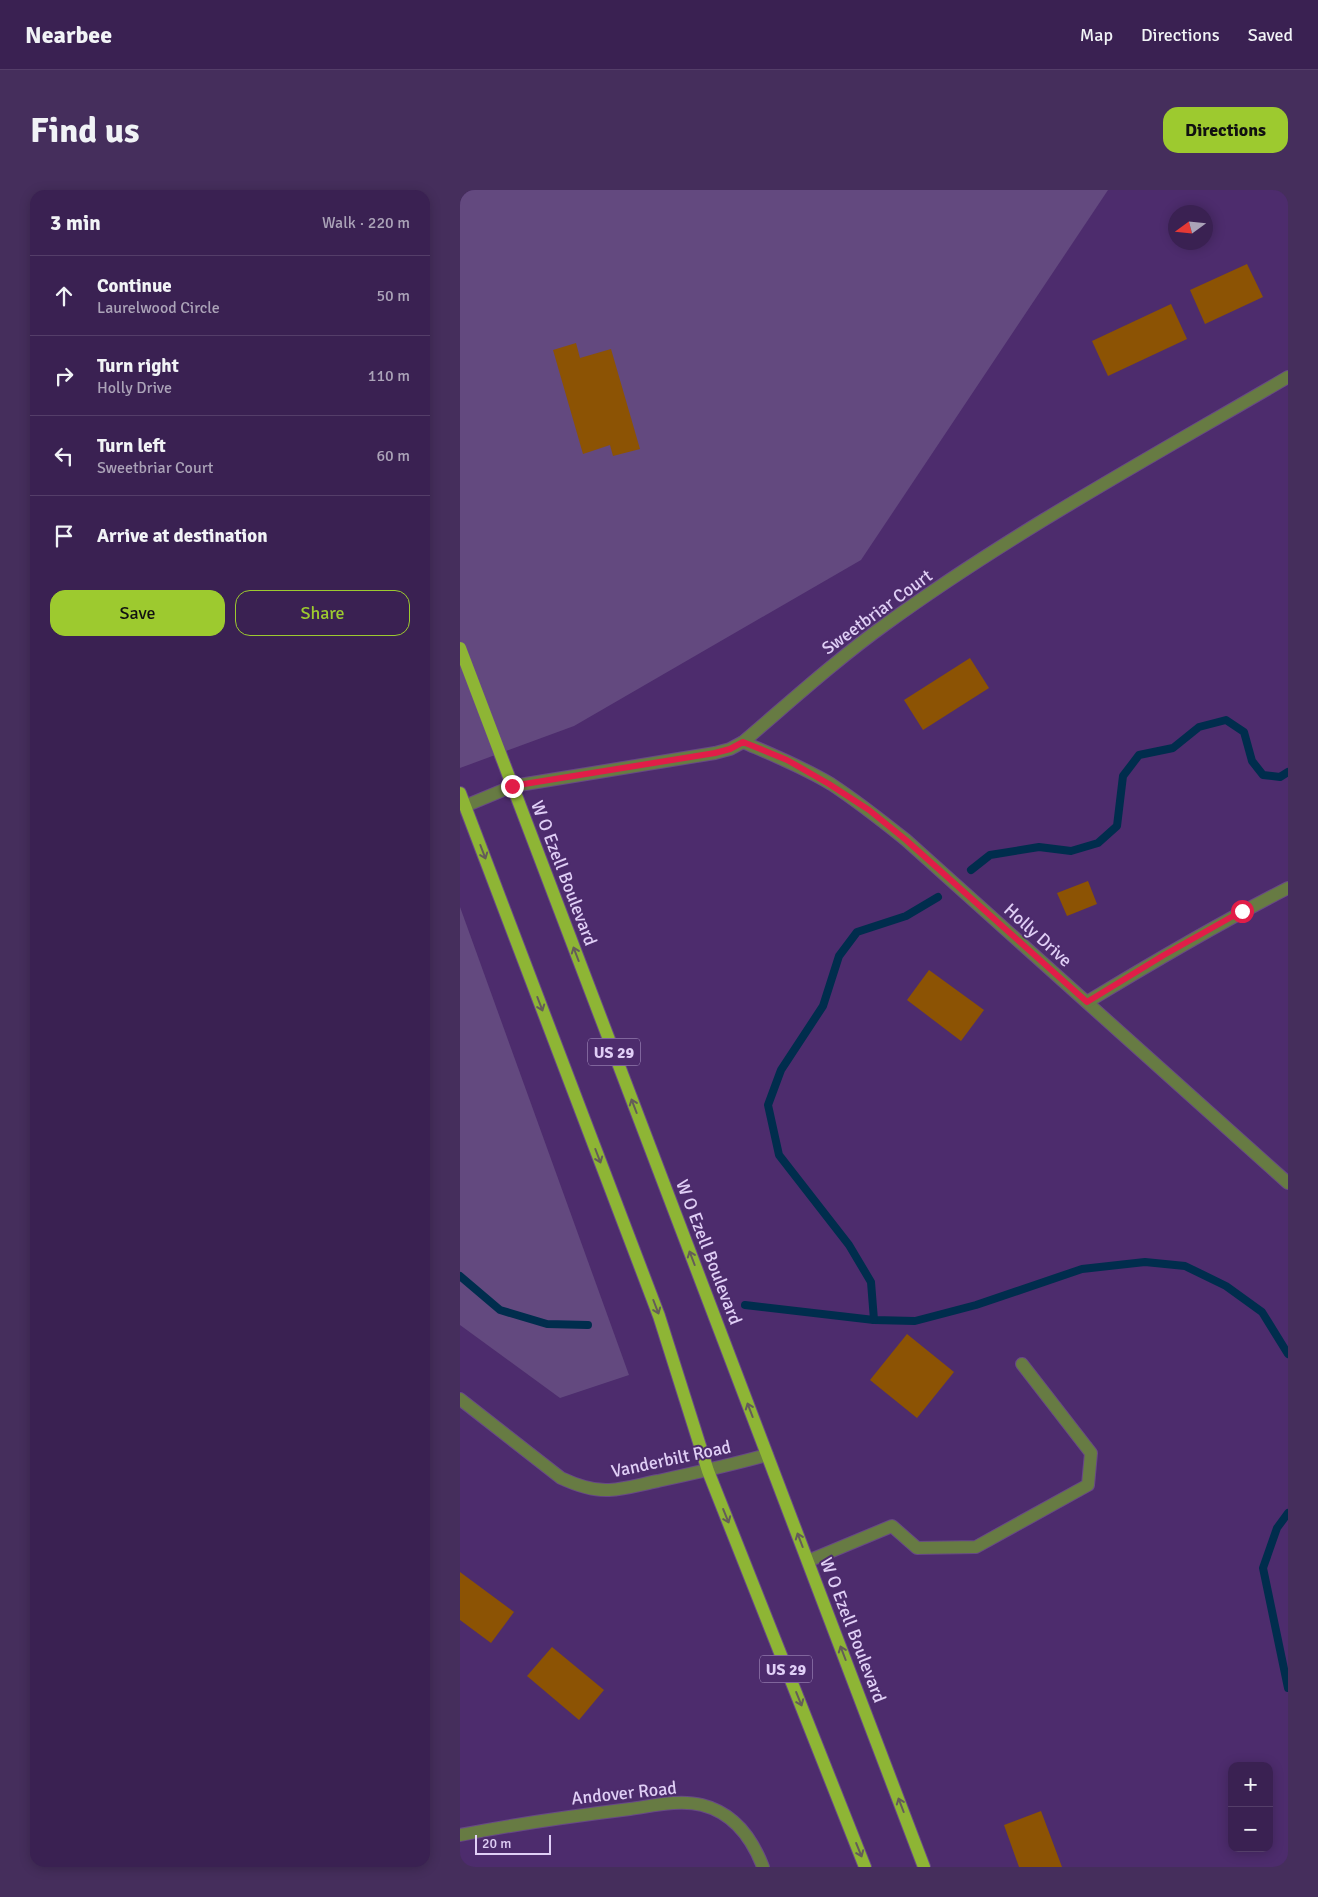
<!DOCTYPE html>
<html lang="en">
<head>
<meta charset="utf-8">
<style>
  :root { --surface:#3a2152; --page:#452e5c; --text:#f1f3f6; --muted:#aba3b8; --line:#543e69; --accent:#9dca2f }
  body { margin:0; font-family:Signika,sans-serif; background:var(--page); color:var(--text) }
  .controls { position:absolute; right:15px; bottom:15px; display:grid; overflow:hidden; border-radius:10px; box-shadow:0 2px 12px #0003 }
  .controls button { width:45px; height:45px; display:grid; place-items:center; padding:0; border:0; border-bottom:1px solid var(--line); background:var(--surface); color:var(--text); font:25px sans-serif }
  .compass { position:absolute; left:708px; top:15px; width:45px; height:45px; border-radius:50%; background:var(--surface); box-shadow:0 2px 12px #0003; rotate:255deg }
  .scale { position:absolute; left:15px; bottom:12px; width:76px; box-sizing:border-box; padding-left:5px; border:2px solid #e0cff6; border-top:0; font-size:14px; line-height:18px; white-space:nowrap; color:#e0cff6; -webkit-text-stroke:4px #4d2c6d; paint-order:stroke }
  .stop { position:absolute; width:15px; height:15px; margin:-11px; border:4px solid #e11d48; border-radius:50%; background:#fff }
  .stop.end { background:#e11d48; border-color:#fff; box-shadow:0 1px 5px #0008 }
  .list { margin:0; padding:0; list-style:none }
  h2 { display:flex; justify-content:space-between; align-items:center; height:65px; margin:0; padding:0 20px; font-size:21px }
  h2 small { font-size:16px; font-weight:400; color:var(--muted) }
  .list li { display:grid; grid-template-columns:32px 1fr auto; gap:15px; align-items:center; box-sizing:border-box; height:80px; padding:0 20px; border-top:1px solid var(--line) }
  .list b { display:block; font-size:19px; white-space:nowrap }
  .list p { margin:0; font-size:16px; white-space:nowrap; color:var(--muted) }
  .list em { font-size:16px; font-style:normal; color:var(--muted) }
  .actions { display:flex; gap:10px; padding:15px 20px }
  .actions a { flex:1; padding:11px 0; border:1px solid var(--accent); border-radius:15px; text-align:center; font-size:18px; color:var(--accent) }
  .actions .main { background:var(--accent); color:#111 }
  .icon { flex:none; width:28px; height:28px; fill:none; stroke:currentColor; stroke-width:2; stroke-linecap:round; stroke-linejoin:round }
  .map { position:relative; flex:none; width:828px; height:1677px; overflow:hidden; border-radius:15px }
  header { display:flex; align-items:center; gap:30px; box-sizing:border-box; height:70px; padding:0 25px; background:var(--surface); border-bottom:1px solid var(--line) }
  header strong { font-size:24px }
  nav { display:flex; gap:28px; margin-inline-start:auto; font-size:18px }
  .intro { display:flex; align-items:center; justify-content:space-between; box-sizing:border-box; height:120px; padding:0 30px }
  h1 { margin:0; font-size:35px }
  .button { padding:12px 22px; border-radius:15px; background:var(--accent); color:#111; font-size:18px; font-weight:700 }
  main { display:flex; gap:30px; padding:0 30px }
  aside { flex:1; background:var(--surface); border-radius:15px; box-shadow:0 2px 12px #0003 }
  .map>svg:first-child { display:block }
  .green { fill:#63497f }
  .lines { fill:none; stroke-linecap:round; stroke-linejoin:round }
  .stream { stroke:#002d4d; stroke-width:8 }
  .building { fill:#8c5304 }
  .minor-casing { stroke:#674986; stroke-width:14 }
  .major-casing { stroke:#674986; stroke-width:14 }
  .minor { stroke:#677b43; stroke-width:12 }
  .major { stroke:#8eb535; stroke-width:12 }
  .oneway { stroke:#645c59 }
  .route { stroke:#e11d48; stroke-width:6 }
  .labels { text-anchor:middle; stroke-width:4; stroke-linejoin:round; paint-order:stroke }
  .shield { fill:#4d2c6d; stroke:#b49ecd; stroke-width:1 }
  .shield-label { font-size:16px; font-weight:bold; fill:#e0cff6 }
  .street-label { font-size:18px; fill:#e0cff6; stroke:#4d2c6d }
</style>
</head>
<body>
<header>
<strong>Nearbee</strong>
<nav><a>Map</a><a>Directions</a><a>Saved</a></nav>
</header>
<div class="intro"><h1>Find us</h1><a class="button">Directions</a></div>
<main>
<aside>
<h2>3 min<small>Walk · 220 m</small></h2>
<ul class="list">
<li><svg class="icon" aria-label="ahead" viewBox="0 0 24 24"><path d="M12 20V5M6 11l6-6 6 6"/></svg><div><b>Continue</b><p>Laurelwood Circle</p></div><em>50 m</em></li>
<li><svg class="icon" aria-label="right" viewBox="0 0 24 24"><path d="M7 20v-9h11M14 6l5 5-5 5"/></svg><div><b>Turn right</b><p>Holly Drive</p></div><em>110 m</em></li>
<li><svg class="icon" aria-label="left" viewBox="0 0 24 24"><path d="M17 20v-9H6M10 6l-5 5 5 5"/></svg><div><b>Turn left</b><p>Sweetbriar Court</p></div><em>60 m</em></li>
<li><svg class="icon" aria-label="arrive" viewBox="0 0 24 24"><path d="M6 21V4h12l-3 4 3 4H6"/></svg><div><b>Arrive at destination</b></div></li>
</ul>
<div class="actions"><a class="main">Save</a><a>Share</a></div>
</aside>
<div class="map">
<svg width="828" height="1677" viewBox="0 0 828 1677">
  <rect width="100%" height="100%" fill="#4d2c6d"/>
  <g class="green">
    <path d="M0 0H648L401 370 114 536 0 578Z"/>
    <path d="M0 717 169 1185 100 1208 0 1135Z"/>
  </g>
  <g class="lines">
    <g class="stream">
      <path d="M511 680 530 665 579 657 611 661 638 653 657 636 663 586 679 565 713 558 739 537 766 530 784 542 792 571 803 585 820 587 828 582"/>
      <path d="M0 1086 40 1120 87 1134 128 1135"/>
      <path d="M285 1115 414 1130 455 1131 516 1115 622 1079 685 1072 725 1076 766 1096 802 1122 828 1164"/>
      <path d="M414 1130 411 1092 389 1055 319 965 308 915 321 880 363 816 379 766 397 742 446 726 478 707"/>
      <path d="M828 1323 817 1338 803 1378 828 1498"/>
    </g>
  </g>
  <g class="building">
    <path d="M787 74 803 107 745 134 730 100Z"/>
    <path d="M711 114 727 149 648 186 632 151Z"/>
    <path d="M116 153 120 168 151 159 180 259 153 266 150 255 123 264 93 160Z"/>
    <path d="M510 468 529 498 463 540 444 510Z"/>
    <path d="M628 691 637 714 607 726 597 703Z"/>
    <path d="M469 780 524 820 501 851 447 810Z"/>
    <path d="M447 1144 494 1182 457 1228 410 1190Z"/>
    <path d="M0 1382 54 1422 31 1453 0 1430Z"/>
    <path d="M92 1457 144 1500 119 1530 67 1486Z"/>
    <path d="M581 1621 602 1677H559L544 1635Z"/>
  </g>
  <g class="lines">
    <defs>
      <g id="minor">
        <path d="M283 552C313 565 343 577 371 594 397 611 421 630 446 650L828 993"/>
        <path d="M5 616 53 596 255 563 270 559 283 552C330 512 376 470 426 434 553 342 693 266 828 187"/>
        <path d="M627 812C693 772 759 733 828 698"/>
        <path d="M0 1209 101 1288C116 1295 132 1301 149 1300 166 1299 182 1294 198 1291 235 1283 271 1275 307 1265"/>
        <path d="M348 1371 432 1336 457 1358 516 1357 628 1295 631 1263 562 1174"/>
        <path d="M0 1645C56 1634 113 1626 170 1619 192 1616 219 1609 242 1615 274 1623 292 1648 303 1677"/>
      </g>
      <g id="major">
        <path d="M0 458 464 1677"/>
        <path d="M0 603 199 1126 248 1281 405 1677"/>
      </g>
    </defs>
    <use href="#minor" class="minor-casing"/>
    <use href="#major" class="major-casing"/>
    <use href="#minor" class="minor"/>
    <use href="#major" class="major"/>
  </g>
  <defs><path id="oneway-shaft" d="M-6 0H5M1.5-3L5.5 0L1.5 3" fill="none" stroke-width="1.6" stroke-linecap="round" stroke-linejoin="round" transform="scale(1.25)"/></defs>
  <g class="oneway">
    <use href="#oneway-shaft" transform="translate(23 662) rotate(69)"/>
    <use href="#oneway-shaft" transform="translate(116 764) rotate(-111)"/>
    <use href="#oneway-shaft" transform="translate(80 814) rotate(69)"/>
    <use href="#oneway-shaft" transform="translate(174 916) rotate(-111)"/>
    <use href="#oneway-shaft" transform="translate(138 966) rotate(69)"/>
    <use href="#oneway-shaft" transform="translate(232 1068) rotate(-111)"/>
    <use href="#oneway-shaft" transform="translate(196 1117) rotate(69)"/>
    <use href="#oneway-shaft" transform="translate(290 1220) rotate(-111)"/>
    <use href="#oneway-shaft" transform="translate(266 1326) rotate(68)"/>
    <use href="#oneway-shaft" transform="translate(340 1350) rotate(-111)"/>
    <use href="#oneway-shaft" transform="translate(383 1463) rotate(-111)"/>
    <use href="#oneway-shaft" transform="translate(339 1509) rotate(68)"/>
    <use href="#oneway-shaft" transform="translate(441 1615) rotate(-111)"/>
    <use href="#oneway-shaft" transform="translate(399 1660) rotate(68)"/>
  </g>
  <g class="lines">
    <path class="route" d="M52 596 255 563 270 559 283 552 327 570 369 594 409 620 446 650 627 812 704 765 782 721"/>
  </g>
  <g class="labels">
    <g class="shield">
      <rect x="128" y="848.5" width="52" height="27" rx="4"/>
      <rect x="300" y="1465.5" width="52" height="27" rx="4"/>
    </g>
    <g class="shield-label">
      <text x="154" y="868">US 29</text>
      <text x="326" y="1485">US 29</text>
    </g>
    <g class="street-label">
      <text transform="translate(417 422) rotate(-36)" y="6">Sweetbriar Court</text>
      <text transform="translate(104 683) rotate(69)" y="6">W O Ezell Boulevard</text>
      <text transform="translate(578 745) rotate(42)" y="6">Holly Drive</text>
      <text transform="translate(249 1062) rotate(69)" y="6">W O Ezell Boulevard</text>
      <text transform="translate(211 1269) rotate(-12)" y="6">Vanderbilt Road</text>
      <text transform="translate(393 1440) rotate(69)" y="6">W O Ezell Boulevard</text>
      <text transform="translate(164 1603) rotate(-6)" y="6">Andover Road</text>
    </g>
  </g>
</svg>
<div class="controls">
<button>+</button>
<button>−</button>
</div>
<svg class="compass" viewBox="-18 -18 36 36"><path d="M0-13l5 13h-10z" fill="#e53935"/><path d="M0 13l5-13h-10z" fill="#aba3b8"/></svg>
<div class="scale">20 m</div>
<div class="stop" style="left:782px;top:721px"></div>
<div class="stop end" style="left:52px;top:596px"></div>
</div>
</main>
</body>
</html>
